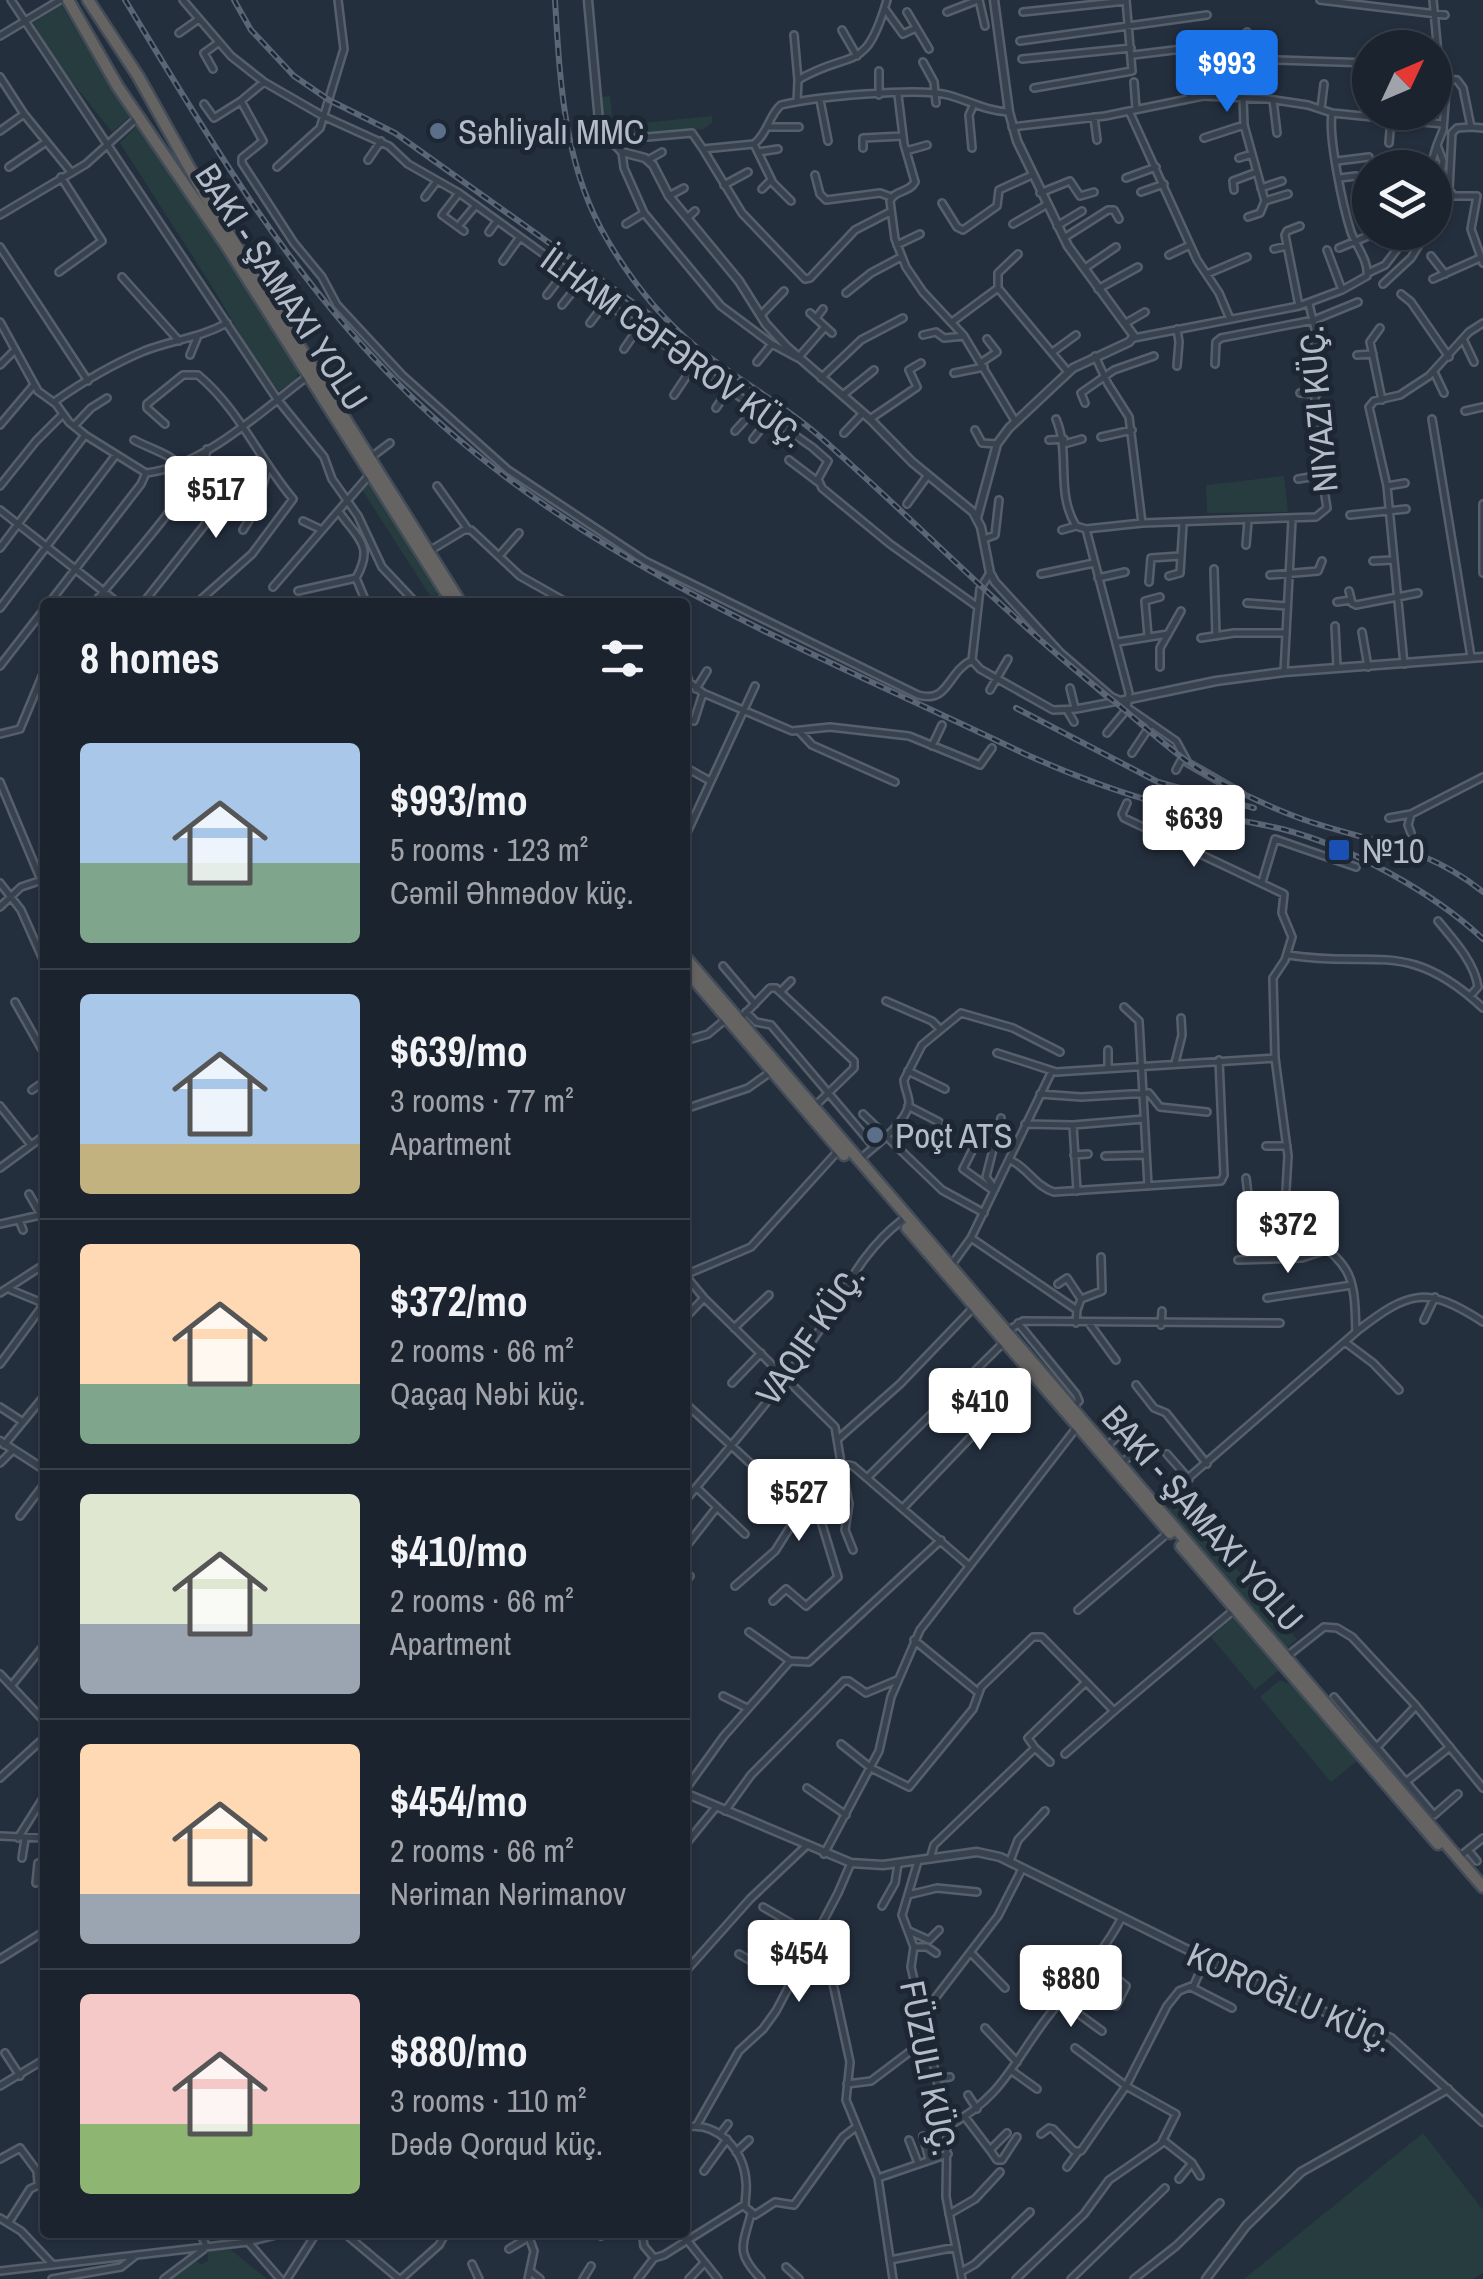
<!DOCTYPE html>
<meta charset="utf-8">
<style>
:root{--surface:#1b232e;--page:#282f3a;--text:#f1f3f6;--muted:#a0a4aa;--line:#39404a;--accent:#1a73e8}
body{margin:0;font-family:"Archivo Narrow",sans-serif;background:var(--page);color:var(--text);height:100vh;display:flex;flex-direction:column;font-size:38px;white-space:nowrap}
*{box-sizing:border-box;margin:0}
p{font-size:32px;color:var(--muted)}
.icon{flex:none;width:55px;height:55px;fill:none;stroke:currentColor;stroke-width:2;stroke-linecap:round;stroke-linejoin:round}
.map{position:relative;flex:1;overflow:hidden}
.panel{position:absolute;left:40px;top:598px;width:650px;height:1640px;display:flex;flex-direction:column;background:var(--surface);border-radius:10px;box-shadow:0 2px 8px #0004,0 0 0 2px var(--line)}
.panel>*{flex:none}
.needle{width:65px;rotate:46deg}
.buttons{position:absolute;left:1352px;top:30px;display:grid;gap:20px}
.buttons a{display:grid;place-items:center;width:100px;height:100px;border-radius:50%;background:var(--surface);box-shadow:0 2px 8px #0004,0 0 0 2px var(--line);font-size:50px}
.price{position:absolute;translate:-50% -85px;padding:0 22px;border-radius:10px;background:#fff;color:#222;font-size:32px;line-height:65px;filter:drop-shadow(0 2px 5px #0008)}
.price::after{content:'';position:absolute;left:50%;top:60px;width:30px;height:22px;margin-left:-15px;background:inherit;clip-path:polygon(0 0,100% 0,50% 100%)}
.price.on{background:var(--accent);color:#fff}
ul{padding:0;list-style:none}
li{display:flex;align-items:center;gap:30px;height:250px;padding:0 40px}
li+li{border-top:2px solid var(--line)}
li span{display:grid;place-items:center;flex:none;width:280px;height:200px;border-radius:10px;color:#555}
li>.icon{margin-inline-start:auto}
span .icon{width:120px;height:120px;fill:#fffc;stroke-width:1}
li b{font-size:42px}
h2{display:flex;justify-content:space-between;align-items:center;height:120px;padding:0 40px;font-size:42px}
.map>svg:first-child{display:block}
.green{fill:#263c3f}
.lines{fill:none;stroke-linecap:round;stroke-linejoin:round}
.minor-casing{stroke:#565f6c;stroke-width:10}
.tertiary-casing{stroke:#565f6c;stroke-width:11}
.trunk-casing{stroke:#434c59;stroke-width:15}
.minor{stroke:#38414e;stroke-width:5}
.tertiary{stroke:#38414e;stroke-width:6}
.trunk{stroke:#656462;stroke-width:10}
.rail-casing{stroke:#5a6575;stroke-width:6}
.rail{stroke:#1d2633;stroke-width:2.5;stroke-dasharray:8;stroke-linecap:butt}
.service-dot{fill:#5c6f8a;stroke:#1d2633;stroke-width:4}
.transit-dot{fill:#1a4fb4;stroke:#1d2633;stroke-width:4}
.labels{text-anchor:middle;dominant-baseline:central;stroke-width:10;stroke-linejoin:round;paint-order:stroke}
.poi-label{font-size:35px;fill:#b4bcc9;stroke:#1d2633;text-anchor:start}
.street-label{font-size:35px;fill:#b4bcc9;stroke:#1d2633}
</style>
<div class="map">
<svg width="1483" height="2279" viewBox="0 0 1483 2279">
<rect width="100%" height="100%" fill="#242f3e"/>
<path class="green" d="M61,5L129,117L112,132L60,67L33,23Z
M610,96L613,126L712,116V123L704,129L614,135L604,126L600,97Z
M136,127L235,268L298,369L297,379L279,391L250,352L218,296L120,143Z
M1284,476L1288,512L1207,513L1206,485Z
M369,483L438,593L434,602L361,488Z
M1178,1500L1297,1639L1287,1648L1168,1509Z
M1233,1616L1279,1670L1255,1690L1211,1637Z
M1280,1680L1293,1685L1357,1761L1331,1782L1260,1697Z
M1423,2133L1483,2210V2273L1473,2279H1244Z
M231,2250L267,2279H169L195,2260L201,2264L208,2261V2251Z"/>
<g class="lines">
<defs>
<path id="minor" d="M11,0L277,399L324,457L332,479L358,516L382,567L415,602
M183,0L231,56L264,82L323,116L389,146L408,164L459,193L581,281L626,318L812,447L828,461L818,479L822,488L890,544L978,607
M979,0L985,26
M1320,0L1445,15
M1433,0L1439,65L1447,79L1443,130L1437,145L1443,161L1435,214
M885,9L903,34L916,28
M907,12L929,49
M947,12L978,0
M1023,12L1126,1
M842,30L857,56
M1247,32L1251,59L1370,63
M179,33L199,19
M794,35L798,80
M0,36L60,0
M1020,41L1207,15
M1133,55L1215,45
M1022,59L1131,48
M923,62L934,82L936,103
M213,69L204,53L218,43
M879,71V95
M0,77L24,114L71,172
M1447,79L1457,80L1463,88L1471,127L1483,128
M264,82L241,101L263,141L242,158V163L294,243L322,277L337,305L402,375L508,470L645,561L918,695C949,704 947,672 972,660
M1134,82L1136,109
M1188,82L1189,97
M1034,88L1132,71L1126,0
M898,95L904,144L915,182C909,193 894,190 890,201L895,239L906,267L923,292L964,336L1015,421
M1243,98L1244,125L1265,201L1260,213L1248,217
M820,100L828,141
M1273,100L1277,133
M797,102L798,80C852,48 865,76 887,0
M204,104L214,118L241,101
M1321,109L1324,84
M1129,111L1197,260L1219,293L1230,319
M1094,117L1097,140
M769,127H799
M1012,127L1105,116L1203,96L1268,99L1308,105L1332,113L1443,124
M1471,127L1457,128L1452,133L1449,190L1454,196H1477L1471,229L1483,263
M0,131L24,114
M1204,138L1244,125
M1389,143L1391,119
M754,144L773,183L791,201
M614,145L625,139L692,133L703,149L754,144C768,133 769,115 781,105C814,97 917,87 948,95C970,101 986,111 1009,112
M863,148V138L903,136
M972,148L969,115L973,106
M703,149L742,213L805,279L810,278L855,230L890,212
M906,151L927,145
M622,152L624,168L644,213L721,306L772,344L798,358L825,327
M758,152L778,149
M1239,158L1252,154
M368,160L381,141
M648,160L662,152
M1337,161L1369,157
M9,167L46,142
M277,167L320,128L344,49L338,0
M1430,168L1437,145
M815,175L820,194L826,200L880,193L891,197
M1126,178L1156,167
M1340,178L1356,176
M724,185L748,172
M1261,188L1282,181
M762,189L771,180
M1234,190L1233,181L1257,172
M1141,192L1164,184
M459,193L442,215L464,231
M1040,193L1070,181L1080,196L1094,192
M669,196L684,188
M425,197L437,181
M1265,201L1288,194
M942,203L957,227L963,230L997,206L999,190L1032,175
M0,215L86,164L138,117
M687,218L695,211
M461,223L476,205
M626,224L644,213
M1013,224L1046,205
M1057,226L1082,211
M489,232L497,221
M1409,235L1410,232
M1064,238L1108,210H1114L1119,219
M897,245L920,234
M0,247L88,381
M1339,248L1378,232
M1274,249L1287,246
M1327,250L1342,290
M1169,255L1190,245
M1431,256L1445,274
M503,261L520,237
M1085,268L1116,247
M59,272L102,241L61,177
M1368,273L1385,265L1398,248
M1207,274L1247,257
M122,277L179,341
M1433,279L1480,258
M1383,284L1411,258L1427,232
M998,288V273L1018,254
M1098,289L1138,267
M846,293L871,273L901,257
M1401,294L1411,302L1449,357
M547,295L566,270
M275,301L295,285
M562,305L581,281
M1299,306L1285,235L1287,231L1300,226
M810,313L832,333
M761,315L784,291
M816,318L823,309
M0,322L38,391L56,404L69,422L85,435L146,473C203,467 264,409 308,376
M952,322L998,288L1068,372
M590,323L606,302
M1126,323L1145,312
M1380,328L1370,342L1382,400
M1177,329L1179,342L1177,366
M923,335L936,332L944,338L964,336
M1134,338L1299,306L1342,290L1367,276C1369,261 1356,246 1351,232C1343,207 1328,137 1332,113
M1463,339L1474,362
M624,349L639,327
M1054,351L1076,335
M190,355L197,338
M1357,355L1373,354
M1095,356L1108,384L1129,417L1142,523L1316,517L1327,508L1315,436V329L1309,304
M757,362L771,345
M982,362L997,352L987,339
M1215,364L1216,342L1221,338L1314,320L1358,302
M0,365L14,351
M1434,372L1444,393
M954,373L984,367
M821,378L861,340L903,318
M1300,393L1317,394
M674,395L694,365
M843,395L874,370
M54,402C81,383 113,364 144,351C172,340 200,338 227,323
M1085,403L1081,393L1114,370L1154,356
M716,408L728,390
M1465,411L1483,407
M870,419L917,387L909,370L921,363
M1056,419C1071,454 1055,492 1076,526L1086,529
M1432,419L1471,657
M165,424L147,408V404L183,375H198C239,409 259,459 293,499L252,554L198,602
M0,425L33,386
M74,426L91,408L107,398
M975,430L982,443L997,444
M735,431L756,408
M844,433L863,413
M1101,437L1132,430
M753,439L770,417
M134,440C146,447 170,454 177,463
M1049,440L1064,439
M1064,444L1082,439
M370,458L390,443
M789,460L818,482
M1298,479L1322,475
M0,486L36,441L63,414
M437,486L467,528
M1387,486L1405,483
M907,504L928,475
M1483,504V573
M0,510L117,602
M340,513C359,540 374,546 356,578L366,602
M1350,515L1406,509
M303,521L322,530
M243,530L256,509L268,467
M1062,530L1076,526
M984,539L995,535L999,500
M1246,545L1248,521
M0,548L85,435
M431,550L464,530H471L520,576L566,602
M499,556L519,533
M1373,561L1393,560
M1214,569L1216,636
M1041,574L1094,563
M1270,575L1318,571L1322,561
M1169,576L1180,573L1183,524
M1098,578L1125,572
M1149,582L1151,558L1180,556
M273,587L371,473
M298,591L356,578
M1349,591L1352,603L1356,605L1418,593
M50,602L141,484L146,473
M95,602C114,578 208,473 207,449
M144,602L214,513L216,506L188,484
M438,602L447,595
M1337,602L1351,600
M1247,603L1287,606
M0,608L115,456
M1335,626L1337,667
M1362,632L1368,667
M1148,636L1145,601L1160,597
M1201,638L1234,633H1286
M1118,642L1168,634L1181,611
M972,660L980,669L1053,710L1076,709L1118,701L1176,741L1188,763L1242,794
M972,660L980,589L990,573
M1404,664L1387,486L1369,407L1374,401L1400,395L1429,376L1469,332L1483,323
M0,666L45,608
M685,667L689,682L703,693L792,731L830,727L909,736L980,765L992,748
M1160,667V648L1168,634
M1284,672L1292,520
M1070,688L1075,708
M696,689L707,671
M990,690L1008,659
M1067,710L1074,722
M694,721L703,693
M800,732L812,745L895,782
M1107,733L1127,709L1129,693L1086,529L1142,523
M0,734L20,729L45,669
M932,746L942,725
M1132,753L1150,726
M685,767L710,781
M1176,770L1183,757
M0,782L41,880
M1127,803L1122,814L1124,818L1284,894L1282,913L1292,937L1285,960L1273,978L1275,1058L1288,1156L1285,1207C1300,1235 1338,1249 1349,1276C1356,1293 1355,1314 1356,1332L1156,1506
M1389,818L1411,814
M1411,833L1408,825L1411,814L1483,777
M685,837L755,686
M1262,882L1275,839L1356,867
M0,883L21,910L45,964
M0,907L21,887L45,879
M1438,921C1453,939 1475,963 1478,987L1470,996
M1288,955C1374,969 1407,937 1483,1008
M723,966L755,1004
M780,992L791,981
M886,1001L932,1021L940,1029
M15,1002L45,1055
M1124,1007L1139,1021L1148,1186
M746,1012L756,1022L771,1025L874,1147
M740,1019L770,988H776L854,1061V1068L815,1106
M685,1041L708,1034L726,1019
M1108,1050V1068
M997,1053L1056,1072L1275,1058
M1175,1063L1182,1035L1181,1018
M908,1071L945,1089
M32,1090L45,1081
M1040,1094L1081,1097L1149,1093L1160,1107L1207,1112
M0,1106L31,1145
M908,1106L939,1122
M685,1109L748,1088L772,1071
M863,1114L942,1190L984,1213
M1025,1124L1073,1125L1144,1119
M1073,1125L1077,1191
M1266,1146H1287
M973,1149L963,1169L991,1189
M1074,1155L1088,1154
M1105,1156L1146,1155
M860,1159C874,1147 907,1123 909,1103C909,1096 904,1087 904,1080L922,1045L961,1013L1013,1028L1060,1052
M1010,1160C1027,1167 1036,1187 1054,1192L1221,1181L1224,1175L1219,1060
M0,1168L45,1135
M1246,1178L1248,1195L1285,1202
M995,1189L986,1177L1001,1118
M29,1194L41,1215
M19,1220L23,1230
M0,1224L45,1214
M971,1238L1077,1310L1076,1323
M1238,1260L1302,1258L1323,1251
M950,1267L971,1238L1052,1071
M685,1275L704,1298L835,1427L841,1463L853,1466L867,1478L967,1564
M685,1275L751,1247L838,1151
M1058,1284L1067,1278L1081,1299
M11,1290L45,1304
M0,1293L45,1264
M1267,1298L1352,1285
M1077,1310L1081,1299L1102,1291L1101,1257
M685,1318L704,1298
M1424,1320L1435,1297
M1018,1323L1076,1394L1079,1401L1072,1408
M1089,1323L1116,1360
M1161,1325L1162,1311
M734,1328L769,1295
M1009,1330L1023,1321L1280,1323
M1357,1331C1409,1291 1426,1285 1483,1322
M1345,1342L1373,1363L1399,1390
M0,1364L44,1304
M732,1383L761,1353
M1136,1385L1154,1408L1166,1413L1207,1464
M685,1403L801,1510
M0,1407L23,1422
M839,1438L900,1384L973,1308
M4,1445L45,1395
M1106,1447L1117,1437
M1167,1454L1189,1479
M0,1463L13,1450
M841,1463L849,1504L845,1530L853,1550
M1121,1464L1131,1455
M867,1478L1003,1343
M697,1488L745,1534
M685,1501C727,1450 772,1399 810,1344C842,1300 857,1255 901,1221
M903,1508L1032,1373
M20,1516L45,1483
M685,1548L717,1507
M685,1582L690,1576
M735,1586L775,1551L801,1510L844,1475
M773,1601L786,1589L806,1606L838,1577L814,1498
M1078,1610L1169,1532
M749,1632L790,1661L809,1662L941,1540
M914,1640L979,1693
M1286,1657L1324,1627L1337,1628L1352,1637L1416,1706L1483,1788
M0,1674L45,1722
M12,1685L45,1644
M723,1696L747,1708
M1334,1697L1434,1815
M841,1744L871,1768L909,1787L973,1709L981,1687L1033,1637H1042L1086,1682
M1377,1747L1416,1706
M1035,1748L1050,1762
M1065,1754L1114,1711
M0,1778L45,1737
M1406,1782L1450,1747
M807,1788L846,1815
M685,1790L724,1736L790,1661
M725,1811L751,1775L844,1681H849L866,1693L897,1680
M1434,1815L1458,1794
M0,1836L45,1838
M18,1838L45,1795
M685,1845L716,1807
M1468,1850L1477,1861
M824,1854L879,1751L891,1697L920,1630L1077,1427
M22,1858L25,1839
M1458,1858L1483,1838
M930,1859L934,1845L1035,1748L1028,1738L1086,1682L1114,1711L1235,1609
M918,1861L902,1915L914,1947L911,1967L925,2026L920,2044C941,2063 939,2099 940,2125L947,2127L946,2197L962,2279
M1010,1861L1018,1840L1045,1811
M36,1883L38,1863L45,1860
M908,1895L937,1888L977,1892
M882,1906L895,1883L898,1864
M763,1907L815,1937L826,1951L850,2062L846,2100L878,2178L893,2279
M909,1931L929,1940L939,1930
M914,1947H927L936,1953
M739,1954L789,1983
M972,1954L1005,1988
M685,1955L692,1964
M0,1959L45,1931
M1095,1961L1126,1986L1116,2006
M685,1972L750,1899L806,1846
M1191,1987L1232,2008
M1061,2001L1102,2031
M923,2014L998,1916L1022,1869
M985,2028L1017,2062
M5,2053L20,2076
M1012,2071L1037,2089
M936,2079L950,2077
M847,2084L871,2081L920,2044
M0,2086L45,2059
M968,2095L977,2109
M965,2117L990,2150L1007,2133
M697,2125L739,2051L763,2029L776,2011L838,1893L851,1863
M685,2127C718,2121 744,2150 746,2182C747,2190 745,2199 745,2207L755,2215L775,2202L794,2205L843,2137L856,2127
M947,2127C1002,2097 1011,2066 1046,2019C1072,1985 1101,1957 1121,1919
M721,2133L728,2124
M1041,2134L1049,2128L1053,2129L1074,2151H1081L1126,2086L1075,2048
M923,2136L929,2159
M909,2140L918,2163
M1164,2141L1192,2163L1200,2176
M990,2150L997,2160H1002L1017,2137
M736,2152L749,2140
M0,2159L20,2148L37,2171L38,2183
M1067,2167L1078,2152
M704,2171L727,2139
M878,2178L948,2154
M1179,2179L1192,2163
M751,2214C742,2247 736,2253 761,2279
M949,2214L975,2199L1000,2172
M0,2218L21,2231L53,2265
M9,2222L30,2189L45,2182
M343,2232L399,2279
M527,2232L534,2251L528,2279
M642,2232L644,2246L654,2258
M601,2236L603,2232
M687,2240L718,2279
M248,2242L280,2279
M509,2249L529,2237
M890,2260L956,2247
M472,2264L479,2279
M786,2267L799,2279
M0,2271L248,2242L288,2232
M530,2271L540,2279
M961,2272L975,2264L1030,2212
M52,2279L121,2267L135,2256
M164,2279L204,2249L205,2243L199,2232
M287,2279L317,2232
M401,2279L439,2245L443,2238L440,2232
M583,2279L591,2266
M638,2279L654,2258L664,2255L744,2205
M689,2279L704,2263
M1016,2279L1084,2214L1109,2180L1161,2144L1176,2114L1126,2086L1167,2006L1179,1991L1194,1985L1205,1960
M1071,2279L1165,2188
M1134,2279L1176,2246L1220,2203"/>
<path id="tertiary" d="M588,0L599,121L606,135L622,152L645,158L653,165L669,196L739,281L766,324L787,347L870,419L912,462L973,512L981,527L990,573L995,582L1060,653L1111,697L1120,701L1216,681L1284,672L1483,657
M977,518L997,444L1009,428L1073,368L1129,342L1134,336L1068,246L1017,141L1009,112L994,0
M0,1441L45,1470
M685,1793L851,1863L883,1865L977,1852L1000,1857L1267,1989L1391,2038L1483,2122
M1206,2279L1246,2226L1301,2172L1448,2089"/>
<path id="trunk" d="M68,0L118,87L226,245L452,602
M88,0L138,76L204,194L460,602
M685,957L1483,1887
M685,969L844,1155
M907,1228L1170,1533
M1181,1546L1438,1844"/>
</defs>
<use href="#minor" class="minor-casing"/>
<use href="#tertiary" class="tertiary-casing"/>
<use href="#trunk" class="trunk-casing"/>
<use href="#minor" class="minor"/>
<use href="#tertiary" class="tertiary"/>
<use href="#trunk" class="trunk"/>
<defs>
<path id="rail" d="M125,0C204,130 280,261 386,371C560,555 801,646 1025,754C1074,776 1125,795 1177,808C1212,816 1248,821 1282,829C1349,846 1433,892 1483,939
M234,0L251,30L294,76L329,100L395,133L656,319
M555,0C560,83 564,168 608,241C631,280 661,318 695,346C734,378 780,402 818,435C917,522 1007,617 1111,699C1144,725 1176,757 1213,778C1240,793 1272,808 1302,819C1371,843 1423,844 1483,892
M1016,708L1158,782L1254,808"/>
</defs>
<use href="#rail" class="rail-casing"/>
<use href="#rail" class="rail"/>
</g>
<g class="service-dot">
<circle cx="438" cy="131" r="10"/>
<circle cx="875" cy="1135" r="10"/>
</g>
<rect class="transit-dot" x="1327" y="838" width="24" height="24" rx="5"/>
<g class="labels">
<g class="poi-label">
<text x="458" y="131">Səhliyalı MMC</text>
<text x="1362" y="850">№10</text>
<text x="895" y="1135">Poçt ATS</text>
</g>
<g class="street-label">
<text transform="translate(282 287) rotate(57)">BAKI - ŞAMAXI YOLU</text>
<text transform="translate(673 347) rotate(36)">İLHAM CƏFƏROV KÜÇ.</text>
<text transform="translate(1318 409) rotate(-95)">NIYAZI KÜÇ.</text>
<text transform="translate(810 1335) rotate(-55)">VAQIF KÜÇ.</text>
<text transform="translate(1203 1518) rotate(49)">BAKI - ŞAMAXI YOLU</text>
<text transform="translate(1290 1997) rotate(24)">KOROĞLU KÜÇ.</text>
<text transform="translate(929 2068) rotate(79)">FÜZULI KÜÇ.</text>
</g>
</g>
</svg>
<div class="buttons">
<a><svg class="needle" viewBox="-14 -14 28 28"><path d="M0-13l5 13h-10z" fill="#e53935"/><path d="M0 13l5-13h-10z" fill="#a0a4aa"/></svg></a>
<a><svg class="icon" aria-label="layers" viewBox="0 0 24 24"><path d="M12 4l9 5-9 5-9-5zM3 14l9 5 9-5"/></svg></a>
</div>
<b class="price on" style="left:1227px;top:115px">$993</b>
<b class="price" style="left:216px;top:541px">$517</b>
<b class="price" style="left:1194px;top:870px">$639</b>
<b class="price" style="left:1288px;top:1276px">$372</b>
<b class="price" style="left:980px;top:1453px">$410</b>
<b class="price" style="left:799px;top:1544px">$527</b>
<b class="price" style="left:799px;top:2005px">$454</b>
<b class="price" style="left:1071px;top:2030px">$880</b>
<section class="panel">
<h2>8 homes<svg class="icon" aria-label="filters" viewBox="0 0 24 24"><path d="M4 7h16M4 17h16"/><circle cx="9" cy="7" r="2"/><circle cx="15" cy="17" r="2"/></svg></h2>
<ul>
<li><span style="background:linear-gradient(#a9c7e8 60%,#7fa58c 0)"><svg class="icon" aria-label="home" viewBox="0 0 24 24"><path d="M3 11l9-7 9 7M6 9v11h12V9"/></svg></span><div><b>$993/mo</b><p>5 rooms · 123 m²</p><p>Cəmil Əhmədov küç.</p></div></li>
<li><span style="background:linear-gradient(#a9c7e8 75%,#c2b280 0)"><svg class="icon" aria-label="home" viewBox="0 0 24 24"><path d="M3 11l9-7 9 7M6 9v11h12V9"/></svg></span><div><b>$639/mo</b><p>3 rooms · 77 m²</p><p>Apartment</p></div></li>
<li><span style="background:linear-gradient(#ffd9b3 70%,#7fa58c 0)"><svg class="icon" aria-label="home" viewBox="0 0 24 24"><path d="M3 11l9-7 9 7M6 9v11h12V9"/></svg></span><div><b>$372/mo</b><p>2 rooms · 66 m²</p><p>Qaçaq Nəbi küç.</p></div></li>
<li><span style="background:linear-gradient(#dfe7d0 65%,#9aa5b1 0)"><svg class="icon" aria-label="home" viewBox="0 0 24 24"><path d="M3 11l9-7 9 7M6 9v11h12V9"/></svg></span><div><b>$410/mo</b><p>2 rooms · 66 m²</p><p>Apartment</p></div></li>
<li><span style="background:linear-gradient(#ffd9b3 75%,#9aa5b1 0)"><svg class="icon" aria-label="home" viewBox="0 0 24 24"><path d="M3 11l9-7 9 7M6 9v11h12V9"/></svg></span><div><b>$454/mo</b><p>2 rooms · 66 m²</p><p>Nəriman Nərimanov</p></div></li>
<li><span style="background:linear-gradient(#f6c9c9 65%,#8fb573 0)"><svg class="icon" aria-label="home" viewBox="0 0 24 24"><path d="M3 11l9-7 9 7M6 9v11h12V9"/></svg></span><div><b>$880/mo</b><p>3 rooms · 110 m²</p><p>Dədə Qorqud küç.</p></div></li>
</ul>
</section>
</div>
